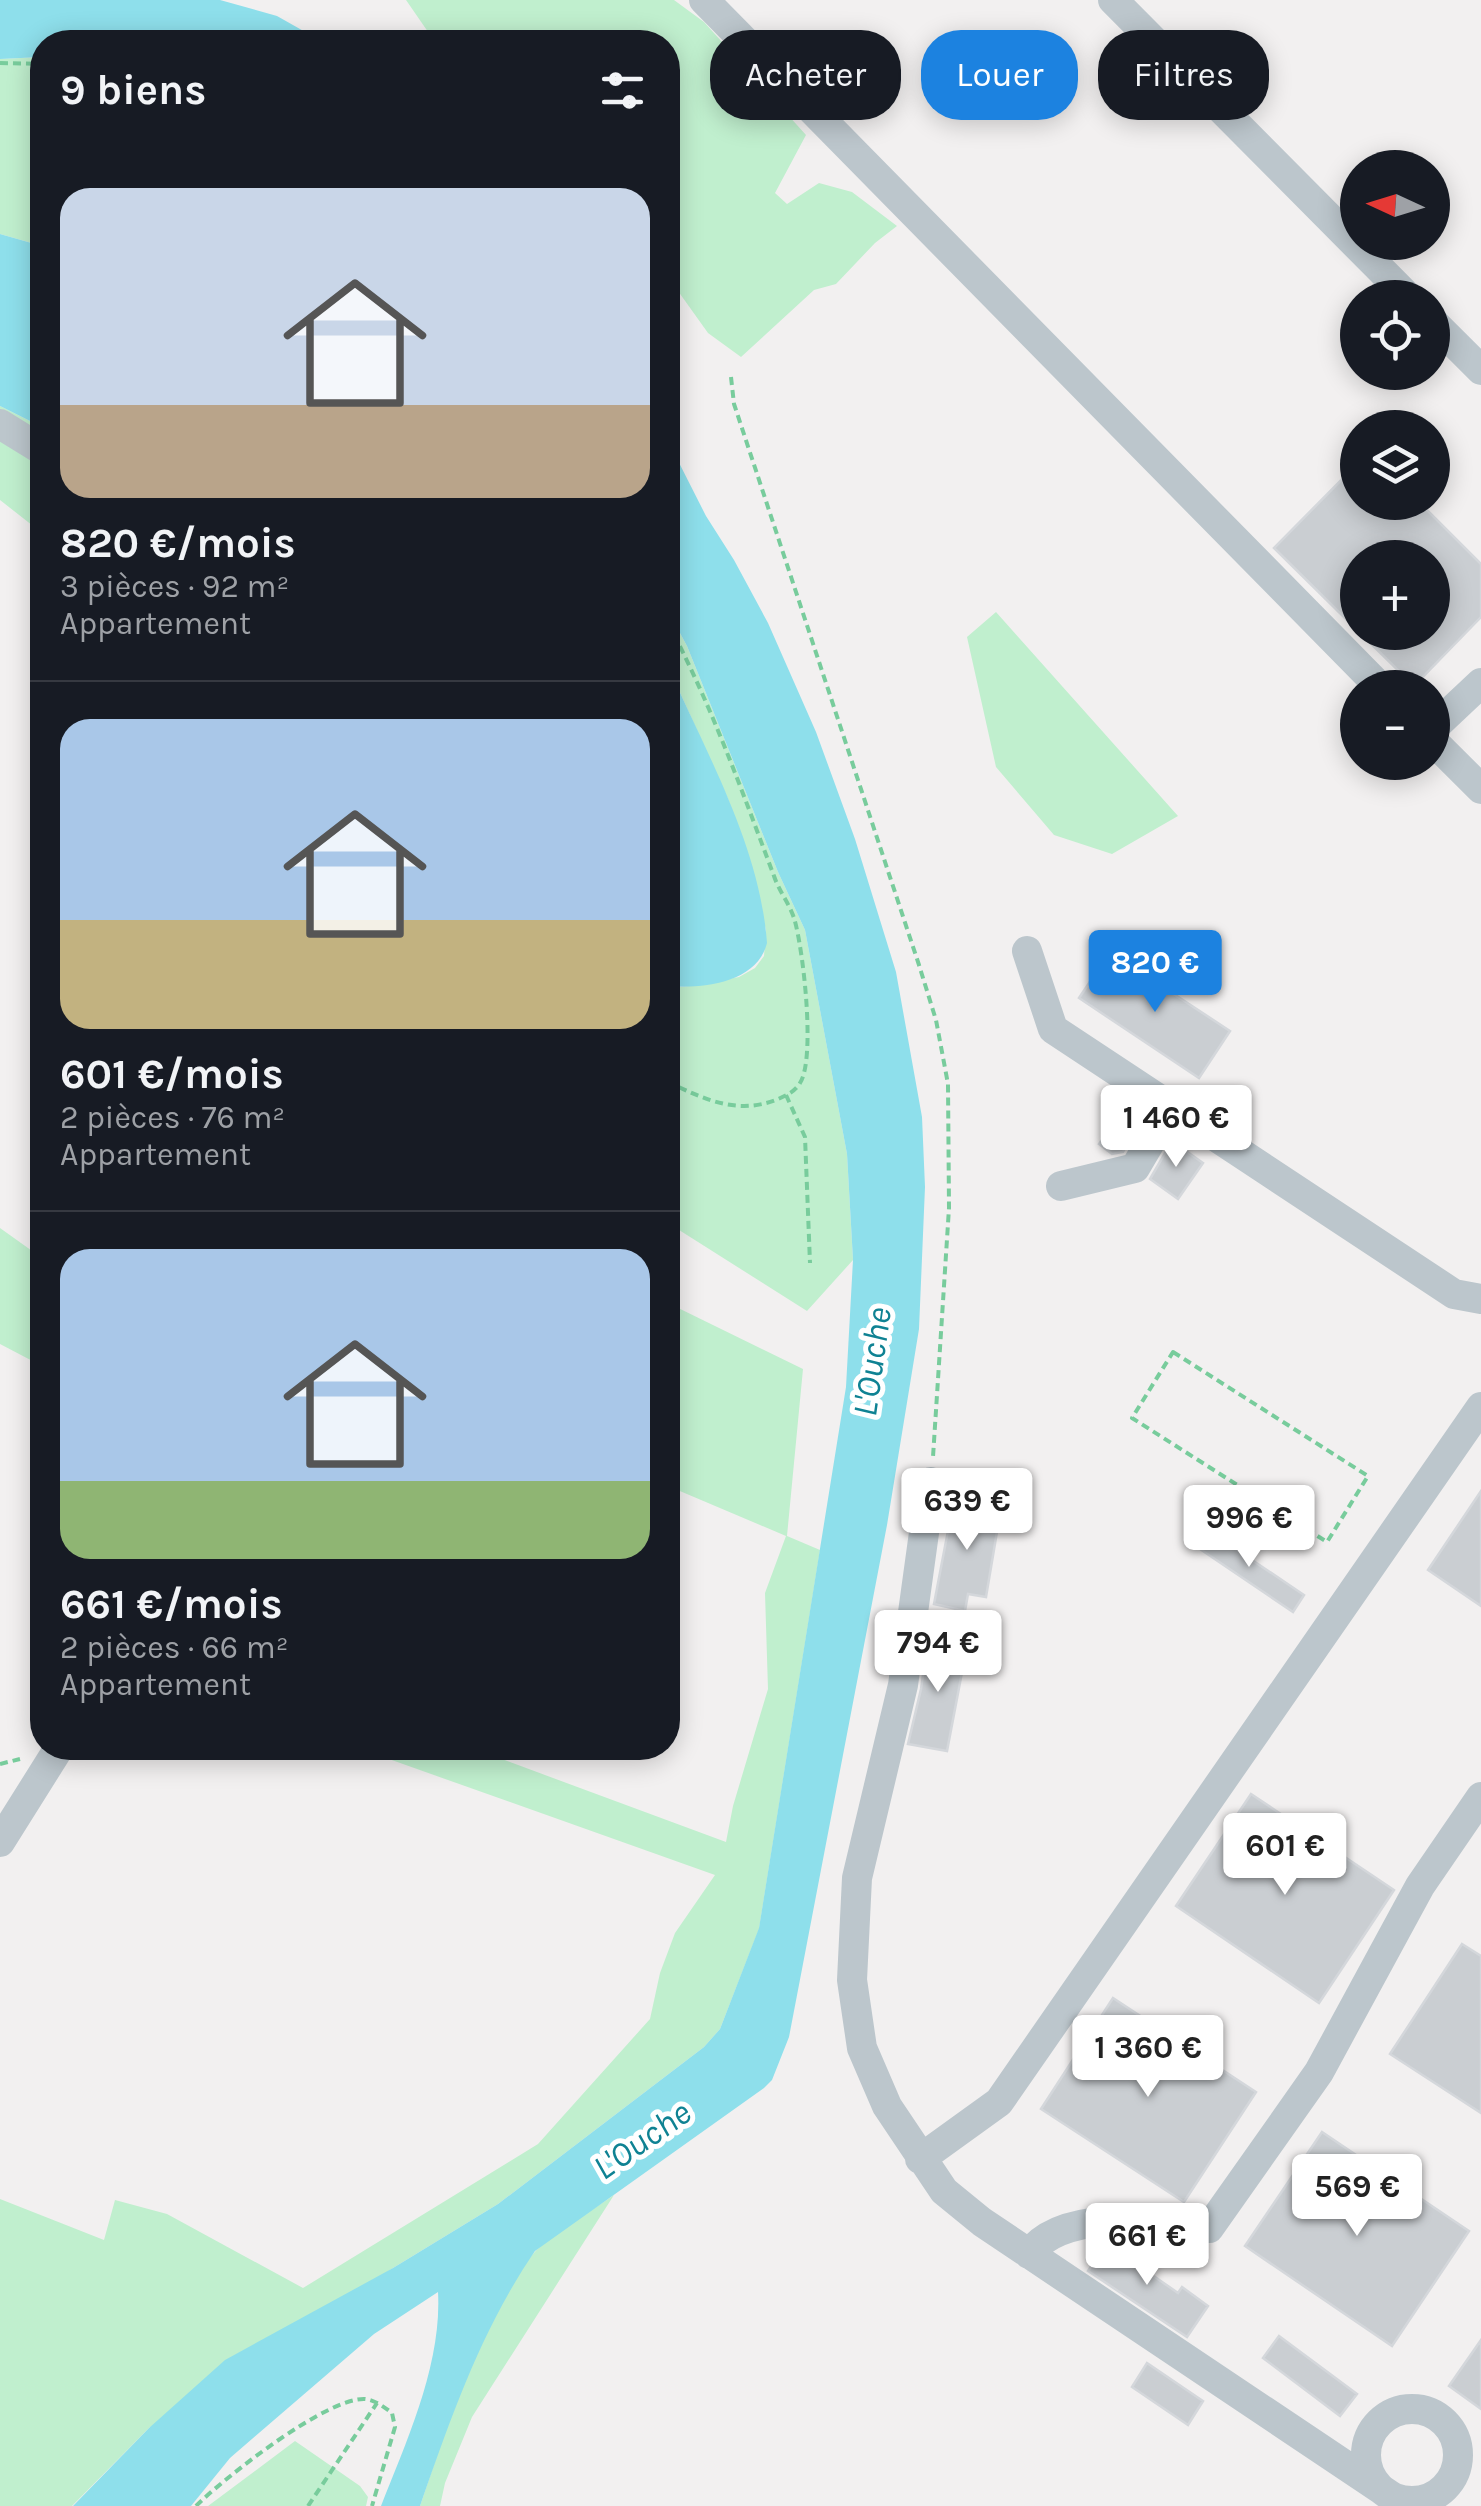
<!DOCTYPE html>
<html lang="fr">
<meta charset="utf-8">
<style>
:root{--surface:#171b24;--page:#242831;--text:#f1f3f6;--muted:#9ea1a6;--line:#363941;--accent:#1c82e0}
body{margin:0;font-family:Karla,sans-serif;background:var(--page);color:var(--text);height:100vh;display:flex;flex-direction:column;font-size:38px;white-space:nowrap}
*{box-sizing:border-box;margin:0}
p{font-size:32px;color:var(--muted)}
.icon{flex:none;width:55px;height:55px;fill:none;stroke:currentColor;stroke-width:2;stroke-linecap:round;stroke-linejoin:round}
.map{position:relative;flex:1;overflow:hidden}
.details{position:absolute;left:30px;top:30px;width:650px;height:1730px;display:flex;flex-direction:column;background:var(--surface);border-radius:40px;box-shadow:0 5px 25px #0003}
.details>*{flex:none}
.hud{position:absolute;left:710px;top:30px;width:620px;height:90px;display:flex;gap:20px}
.needle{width:65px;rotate:274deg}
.buttons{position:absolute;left:1340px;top:150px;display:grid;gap:20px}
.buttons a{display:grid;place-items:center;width:110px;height:110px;border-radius:50%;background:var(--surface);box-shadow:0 5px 25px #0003;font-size:50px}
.price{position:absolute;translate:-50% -85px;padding:0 22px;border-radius:10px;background:#fff;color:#222;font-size:32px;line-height:65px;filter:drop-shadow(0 2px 5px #0008)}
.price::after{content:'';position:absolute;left:50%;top:60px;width:30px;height:22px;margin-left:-15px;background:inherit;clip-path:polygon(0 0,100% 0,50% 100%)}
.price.active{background:var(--accent);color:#fff}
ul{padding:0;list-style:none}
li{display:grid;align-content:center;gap:20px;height:530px;padding:0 30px}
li+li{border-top:2px solid var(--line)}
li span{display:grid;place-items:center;height:310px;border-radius:30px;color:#555}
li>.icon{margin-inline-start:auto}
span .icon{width:180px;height:180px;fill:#fffc;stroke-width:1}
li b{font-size:42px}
h2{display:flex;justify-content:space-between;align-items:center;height:120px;padding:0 30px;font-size:42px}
.tag{padding:0 35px;border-radius:40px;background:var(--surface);box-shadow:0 5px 25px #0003;font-size:35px;line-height:90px}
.tag.active{background:var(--accent);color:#fff}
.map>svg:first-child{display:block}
.green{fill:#c0efce}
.water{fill:#8edfeb}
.building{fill:#caced2;stroke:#d4d7db;stroke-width:2.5}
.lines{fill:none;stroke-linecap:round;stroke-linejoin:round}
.path{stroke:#78cc9c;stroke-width:4;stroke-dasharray:8 5;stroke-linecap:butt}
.minor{stroke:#bcc6cc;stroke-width:30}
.labels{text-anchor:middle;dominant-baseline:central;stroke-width:10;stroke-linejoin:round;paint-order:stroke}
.water-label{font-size:35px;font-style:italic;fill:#0f8293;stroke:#fff}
</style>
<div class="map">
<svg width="1481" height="2506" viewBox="0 0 1481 2506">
<rect width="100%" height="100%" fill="#f2f0f0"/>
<path class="green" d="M406,0H674L704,22L806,135L775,193L787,204L819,183L852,192L897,226L875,243L836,284L814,290L741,357L708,333L668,277V42H435Z
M42,57V246L0,234V59Z
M0,406L42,427V533L0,500Z
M668,611L687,646L778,872L805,930L847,1154L853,1260L807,1311L668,1223V986L683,987L739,977L755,968L764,956L766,930L749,860L728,799L668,666Z
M996,612L1178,816L1112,854L1054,835L996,767L967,637Z
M0,1228L42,1258V1366L0,1344Z
M668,1303L803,1369L787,1536L820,1550L759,1929L720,2029L704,2047L498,2204L393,2268L149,2428L72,2506H0V2199L104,2240L115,2200L167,2214L303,2288L538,2144L650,2019L660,1973L675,1933L715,1875L358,1748H472L726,1842L733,1806L768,1689L765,1593L786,1536L668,1486Z
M614,2195L472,2417L445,2483L440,2506H420C448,2425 478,2321 533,2254C551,2233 590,2212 614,2195Z
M295,2441L360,2486L368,2497L366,2506H208Z"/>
<path class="water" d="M0,0H220L277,16L323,42H42V57L0,59Z
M0,234L42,246V427L0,406Z
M668,441L706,516L734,560L768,623L816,732L855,839L896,972L922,1117L925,1187L919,1329L887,1525L789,2037L772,2080L764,2088L535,2251C481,2330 451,2417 420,2506H381C407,2440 442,2364 438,2292L374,2334L230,2458L191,2506H73L149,2428L225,2360L393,2268L498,2204L704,2047L720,2029L759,1928L846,1387L853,1260L847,1154L805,930L778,872L687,646L668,611Z
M668,666C706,753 760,846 767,943C757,983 703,989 668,986Z"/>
<path class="building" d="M1358,463V502H1419L1481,564V617L1414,686L1359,632H1432V558H1358V631L1274,548Z
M1110,952L1230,1031L1199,1078L1079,998Z
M1120,1114L1137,1127L1123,1152L1112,1154L1099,1144Z
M1172,1141L1203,1163L1178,1199L1150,1179Z
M1481,1491V1606L1428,1570Z
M955,1494L986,1500L985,1511L1000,1514L986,1597L968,1594L965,1611L934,1604Z
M1206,1529L1304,1595L1293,1612L1194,1545Z
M928,1639L967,1646L947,1751L908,1744L921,1689Z
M1251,1794L1394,1890L1319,2003L1176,1906Z
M1462,1944L1481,1956V2113L1390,2054Z
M1113,1998L1256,2092L1184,2202L1041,2109Z
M1322,2132L1469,2231L1392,2346L1245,2246Z
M1109,2240H1118L1137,2253L1132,2261L1178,2293L1182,2287L1208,2306L1187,2337L1088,2271Z
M1279,2336L1357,2394L1340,2416L1263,2358Z
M1481,2340V2409L1449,2386Z
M1147,2363L1203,2401L1188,2425L1132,2387Z"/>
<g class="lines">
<path class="path" d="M0,63L42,64
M731,377L734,404L919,965L936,1020L948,1084L949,1208L933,1457
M668,623C711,704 742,791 774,876C779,891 789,903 794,918C803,947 816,1058 800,1083C795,1092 785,1096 776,1100C736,1115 704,1099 668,1082
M786,1095L805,1137L810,1263
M1173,1352L1368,1476L1327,1542L1132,1418Z
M0,1764L20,1759
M196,2506C224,2478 327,2397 365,2399C375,2400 384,2407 392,2413L395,2427L372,2506
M308,2506L377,2403"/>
<path class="minor" d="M704,0L1381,688
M1113,0L1409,298
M1432,321L1481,370
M0,424L42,450
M1432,729L1481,683
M1432,740L1481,789
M1027,951L1053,1029L1454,1294L1481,1299
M1061,1186L1135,1168L1172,1105
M931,1482L903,1685L857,1878L852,1980L862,2048L887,2106L944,2191L982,2222L1406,2506
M0,1842L59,1748
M920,2159L999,2102L1481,1407
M1029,2254C1063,2207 1158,2222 1209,2228L1319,2072L1420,1886L1481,1797
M1366 2455a46 46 0 1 1 92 0a46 46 0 1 1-92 0Z"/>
</g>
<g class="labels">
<g class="water-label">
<text transform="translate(872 1362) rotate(-82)">L'Ouche</text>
<text transform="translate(642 2140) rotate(-35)">L'Ouche</text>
</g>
</g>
</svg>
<div class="buttons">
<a><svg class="needle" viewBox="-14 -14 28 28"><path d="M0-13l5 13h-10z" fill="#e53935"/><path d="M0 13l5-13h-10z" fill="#9ea1a6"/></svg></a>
<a><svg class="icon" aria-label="locate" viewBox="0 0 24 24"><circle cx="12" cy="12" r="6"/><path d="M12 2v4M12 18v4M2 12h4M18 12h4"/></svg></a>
<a><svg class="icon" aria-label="layers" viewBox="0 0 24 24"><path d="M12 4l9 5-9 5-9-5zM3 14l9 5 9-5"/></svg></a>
<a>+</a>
<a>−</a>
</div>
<b class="price active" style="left:1155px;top:1015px">820 €</b>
<b class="price" style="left:1176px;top:1170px">1 460 €</b>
<b class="price" style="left:967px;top:1553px">639 €</b>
<b class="price" style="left:1249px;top:1570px">996 €</b>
<b class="price" style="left:938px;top:1695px">794 €</b>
<b class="price" style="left:1285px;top:1898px">601 €</b>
<b class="price" style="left:1148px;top:2100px">1 360 €</b>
<b class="price" style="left:1357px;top:2239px">569 €</b>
<b class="price" style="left:1147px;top:2288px">661 €</b>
<div class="hud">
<a class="tag">Acheter</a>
<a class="tag active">Louer</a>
<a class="tag">Filtres</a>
</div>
<section class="details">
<h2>9 biens<svg class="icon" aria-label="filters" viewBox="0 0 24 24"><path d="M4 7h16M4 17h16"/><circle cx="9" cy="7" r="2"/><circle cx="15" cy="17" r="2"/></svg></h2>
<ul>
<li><span style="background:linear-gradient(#c9d6e8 70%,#b9a48a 0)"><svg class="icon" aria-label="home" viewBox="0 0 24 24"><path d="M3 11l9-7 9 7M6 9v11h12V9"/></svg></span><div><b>820 €/mois</b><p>3 pièces · 92 m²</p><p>Appartement</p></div></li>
<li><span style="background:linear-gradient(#a9c7e8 65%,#c2b280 0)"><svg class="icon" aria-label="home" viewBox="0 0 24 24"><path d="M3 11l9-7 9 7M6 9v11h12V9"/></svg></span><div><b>601 €/mois</b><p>2 pièces · 76 m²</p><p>Appartement</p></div></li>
<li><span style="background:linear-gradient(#a9c7e8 75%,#8fb573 0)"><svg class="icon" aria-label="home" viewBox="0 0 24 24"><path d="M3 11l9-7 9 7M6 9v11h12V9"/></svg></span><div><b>661 €/mois</b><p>2 pièces · 66 m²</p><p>Appartement</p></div></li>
</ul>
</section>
</div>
